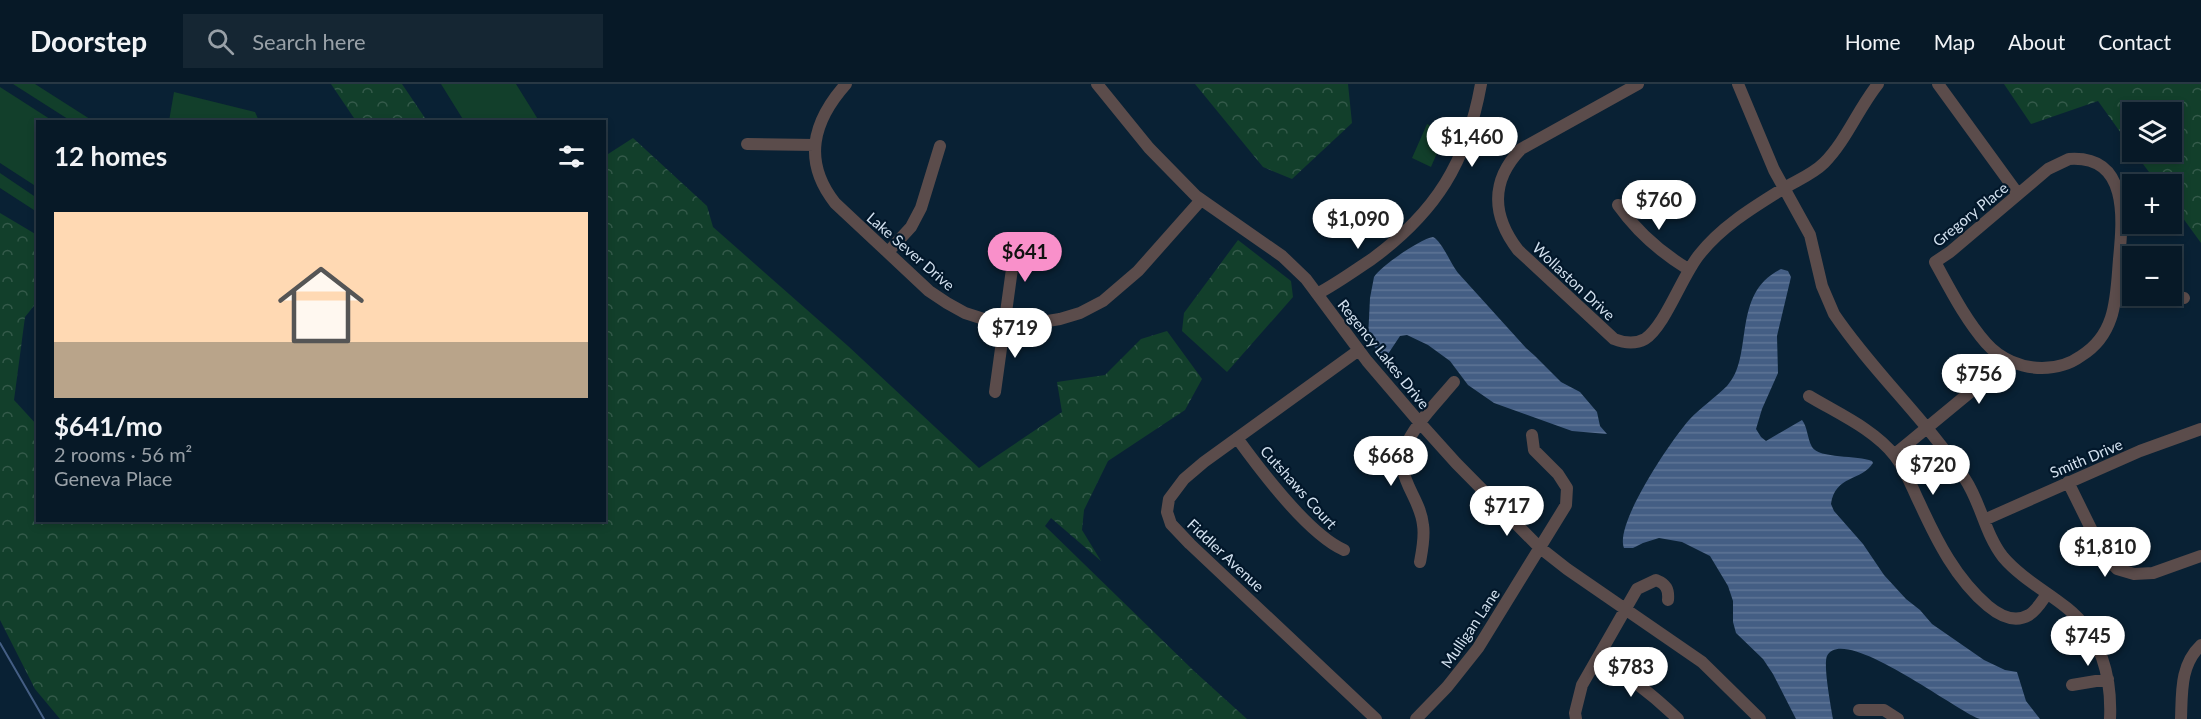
<!DOCTYPE html>
<meta charset="utf-8">
<style>
:root{--surface:#071927;--page:#152633;--text:#f1f3f6;--muted:#98a0a7;--line:#283844;--accent:#f990ca}
body{margin:0;font-family:Lato,sans-serif;background:var(--page);color:var(--text);height:100vh;display:flex;flex-direction:column;font-size:22px;white-space:nowrap}
*{box-sizing:border-box;margin:0}
p{font-size:20px;color:var(--muted)}
.icon{flex:none;width:33px;height:33px;fill:none;stroke:currentColor;stroke-width:2;stroke-linecap:round;stroke-linejoin:round}
.map{position:relative;flex:1;overflow:hidden}
.sheet{position:absolute;left:36px;top:36px;width:570px;height:402px;display:flex;flex-direction:column;background:var(--surface);border-radius:0px;box-shadow:0 3px 9px #0003,0 0 0 2px var(--line)}
.sheet>*{flex:none}
.tools{position:absolute;left:2122px;top:18px;display:grid;gap:12px}
.tools a{display:grid;place-items:center;width:60px;height:60px;border-radius:0px;background:var(--surface);box-shadow:0 3px 9px #0003,0 0 0 2px var(--line);font-size:30px}
.price{position:absolute;translate:-50% -51px;padding:0 14px;border-radius:21px;background:#fff;color:#222;font-size:20px;line-height:39px;filter:drop-shadow(0 2px 3px #0008)}
.price::after{content:'';position:absolute;left:50%;top:36px;width:18px;height:14px;margin-left:-9px;background:inherit;clip-path:polygon(0 0,100% 0,50% 100%)}
.price.current{background:var(--accent);color:#111}
ul{padding:0;list-style:none}
li{display:grid;align-content:center;gap:12px;height:318px;padding:0 18px}
li span{display:grid;place-items:center;height:186px;border-radius:0px;color:#555}
li>.icon{margin-inline-start:auto}
span .icon{width:108px;height:108px;fill:#fffc;stroke-width:1}
li b{font-size:26px}
h2{display:flex;justify-content:space-between;align-items:center;height:72px;padding:0 18px;font-size:26px}
header{display:flex;align-items:center;gap:36px;box-sizing:border-box;height:84px;padding:0 30px;background:var(--surface);border-bottom:2px solid var(--line)}
header strong{font-size:28px}
nav{display:flex;gap:33px;margin-inline-start:auto;font-size:21px}
.search{width:420px;height:54px;background:var(--page);display:flex;align-items:center;gap:15px;box-sizing:border-box;padding:0 21px;border-radius:0px;color:var(--muted);font-size:22px}
.map>svg:first-child{display:block}
.grass{fill:#123f2b}
.forest{fill:url(#forest-crowns)}
.water{fill:url(#water-rules)}
.lines{fill:none;stroke-linecap:round;stroke-linejoin:round}
.stream{stroke:#445e84;stroke-width:2}
.minor{stroke:#5b4c4b;stroke-width:12}
.labels{text-anchor:middle;dominant-baseline:central;stroke-width:4.5;stroke-linejoin:round;paint-order:stroke}
.street-label{font-size:15px;fill:#d3e1ef;stroke:#02172a}
</style>
<header>
<strong>Doorstep</strong>
<div class="search"><svg class="icon" aria-label="search" viewBox="0 0 24 24"><circle cx="10" cy="10" r="6"/><path d="M15 15l6 6"/></svg>Search here</div>
<nav><a>Home</a><a>Map</a><a>About</a><a>Contact</a></nav>
</header>
<div class="map">
<svg width="2201" height="635" viewBox="0 0 2201 635">
<defs>
<pattern id="forest-crowns" width="20" height="18" patternUnits="userSpaceOnUse" patternTransform="scale(1.5)"><rect width="20" height="18" fill="#123f2b"/><path d="M2 6a3 3 0 1 1 6 0M12 15a3 3 0 1 1 6 0" fill="none" stroke="#345a4a"/></pattern>
<pattern id="water-rules" width="6" height="5" patternUnits="userSpaceOnUse" patternTransform="scale(1.5)"><rect width="6" height="5" fill="#445e84"/><path d="M0 2.5h6" fill="none" stroke="#5e7596"/></pattern>
</defs>
<rect width="100%" height="100%" fill="#092134"/>
<path class="grass" d="M13,0H35L93,37H71Z
M441,0H516L539,37H464Z
M0,3L53,37L38,38L37,103L0,79Z
M174,8L255,28L259,37H169Z
M1427,40L1446,48L1431,83L1412,74Z
M0,89L37,114V128L0,104Z"/>
<path class="forest" d="M331,0H402L427,37H356Z
M1195,0H1348L1352,39L1292,95L1263,83Z
M2004,0H2201V159L2172,119V100H2158L2134,68H2172V28H2133V66L2098,17L2031,40Z
M633,54L707,122L713,143L848,262L979,384L1062,328L1057,298L1105,291L1141,255L1167,247L1202,295L1185,326L1108,377L1084,426L1082,446L1101,477L1051,434L1045,442L1194,587L1247,635H60L35,605L0,536V129L37,151V218L25,233L14,316L37,341L38,436H604L605,72Z
M1238,156L1291,197L1293,213L1227,288L1182,247L1184,229Z"/>
<path class="water" d="M1433,153C1442,157 1451,181 1459,190L1526,264L1535,272L1561,298L1580,308L1597,328L1600,342L1607,350L1572,347L1494,319L1468,301L1450,277L1428,261L1407,251L1400,252L1388,270L1379,269L1368,254L1370,214L1374,193C1381,182 1420,155 1433,153Z
M1781,185L1788,187L1791,193L1777,252L1778,289L1762,325L1756,345L1761,353L1766,357L1802,336C1808,344 1807,354 1812,363C1819,375 1858,371 1872,377L1873,379C1862,397 1835,391 1831,420L1834,427L1863,460L1884,491L1906,515L1920,526L1932,540L1984,576L2005,586L2017,588L2026,617L2040,635C2026,635 1993,635 1980,635C1956,627 1843,539 1827,572C1823,581 1831,623 1833,635H1796L1773,590L1763,575L1736,549L1733,538V517L1728,502L1710,472L1682,458L1659,454L1643,459L1633,464H1624C1614,440 1672,355 1689,336C1701,323 1715,314 1727,302C1755,272 1730,210 1781,185Z"/>
<g class="lines">
<path class="stream" d="M0,559L44,635"/>
<path class="minor" d="M846,0C813,37 802,77 835,119L929,207L947,219L965,229L990,237L1029,240L1060,235L1080,229L1103,217L1138,187L1201,116
M1097,0L1149,64L1196,112L1282,172L1306,195L1367,277L1420,339L1456,379L1539,463L1567,485L1702,578L1760,635
M1638,0L1521,65C1490,97 1492,132 1518,166L1614,255C1624,259 1634,261 1645,255C1665,242 1682,192 1699,171C1721,143 1752,124 1781,106C1795,97 1812,91 1824,79C1846,57 1858,25 1878,0
M1738,0L1774,86L1810,151L1822,202L1834,230C1873,288 1927,336 1965,395C1981,419 1985,450 2003,473C2021,494 2046,507 2067,524C2101,551 2112,593 2110,635
M1938,0L2018,110
M747,60L815,61
M2069,75C2129,71 2123,135 2119,175C2116,212 2117,250 2081,272C2070,280 2056,284 2042,284C2021,284 2000,275 1986,259C1965,235 1950,205 1935,178L1950,168L2048,85Z
M1618,121C1638,149 1660,168 1688,185
M888,168L911,143L921,124L940,62
M2117,200L2133,204
M1317,210C1336,200 1354,187 1372,175C1436,128 1467,78 1481,0
M2170,212L2184,214
M1359,266L1204,378L1184,395L1169,415L1167,428L1171,440L1190,460L1376,635
M995,308L1016,156
M1809,312C1837,329 1874,345 1895,372C1906,386 1912,404 1920,420C1937,457 1956,495 1988,522C2000,532 2015,539 2029,531C2037,526 2042,517 2047,510
M1237,354C1261,387 1308,450 1344,466
M1894,371L1997,286L2006,275
M2068,398L2104,471L2117,485L2134,490L2153,489L2201,472
M1984,436L2140,367L2201,345
M1420,478C1422,467 1425,453 1423,441C1420,410 1390,391 1408,357C1419,336 1438,317 1454,298
M1598,574C1628,591 1653,611 1678,635
M2072,601L2108,595
M1859,626H1884L1898,635
M1416,635L1447,603L1478,564L1566,421L1567,404L1558,390L1534,366L1532,351
M1576,635L1575,629L1582,601L1637,505L1656,496C1666,500 1669,505 1668,516
M2181,635C2182,608 2180,581 2201,561"/>
</g>
<g class="labels">
<g class="street-label">
<text transform="translate(1970 130) rotate(-39)">Gregory Place</text>
<text transform="translate(911 167) rotate(41)">Lake Sever Drive</text>
<text transform="translate(1574 197) rotate(43)">Wollaston Drive</text>
<text transform="translate(1384 270) rotate(51)">Regency Lakes Drive</text>
<text transform="translate(2086 374) rotate(-23)">Smith Drive</text>
<text transform="translate(1299 403) rotate(48)">Cutshaws Court</text>
<text transform="translate(1226 471) rotate(43)">Fiddler Avenue</text>
<text transform="translate(1470 544) rotate(-56)">Mulligan Lane</text>
</g>
</g>
</svg>
<div class="tools">
<a><svg class="icon" aria-label="layers" viewBox="0 0 24 24"><path d="M12 4l9 5-9 5-9-5zM3 14l9 5 9-5"/></svg></a>
<a>+</a>
<a>−</a>
</div>
<b class="price" style="left:1472px;top:84px">$1,460</b>
<b class="price" style="left:1659px;top:147px">$760</b>
<b class="price" style="left:1358px;top:166px">$1,090</b>
<b class="price current" style="left:1025px;top:199px">$641</b>
<b class="price" style="left:1015px;top:275px">$719</b>
<b class="price" style="left:1979px;top:321px">$756</b>
<b class="price" style="left:1391px;top:403px">$668</b>
<b class="price" style="left:1933px;top:412px">$720</b>
<b class="price" style="left:1507px;top:453px">$717</b>
<b class="price" style="left:2105px;top:494px">$1,810</b>
<b class="price" style="left:2088px;top:583px">$745</b>
<b class="price" style="left:1631px;top:614px">$783</b>
<section class="sheet">
<h2>12 homes<svg class="icon" aria-label="filters" viewBox="0 0 24 24"><path d="M4 7h16M4 17h16"/><circle cx="9" cy="7" r="2"/><circle cx="15" cy="17" r="2"/></svg></h2>
<ul>
<li><span style="background:linear-gradient(#ffd9b3 70%,#b9a48a 0)"><svg class="icon" aria-label="home" viewBox="0 0 24 24"><path d="M3 11l9-7 9 7M6 9v11h12V9"/></svg></span><div><b>$641/mo</b><p>2 rooms · 56 m²</p><p>Geneva Place</p></div></li>
</ul>
</section>
</div>
